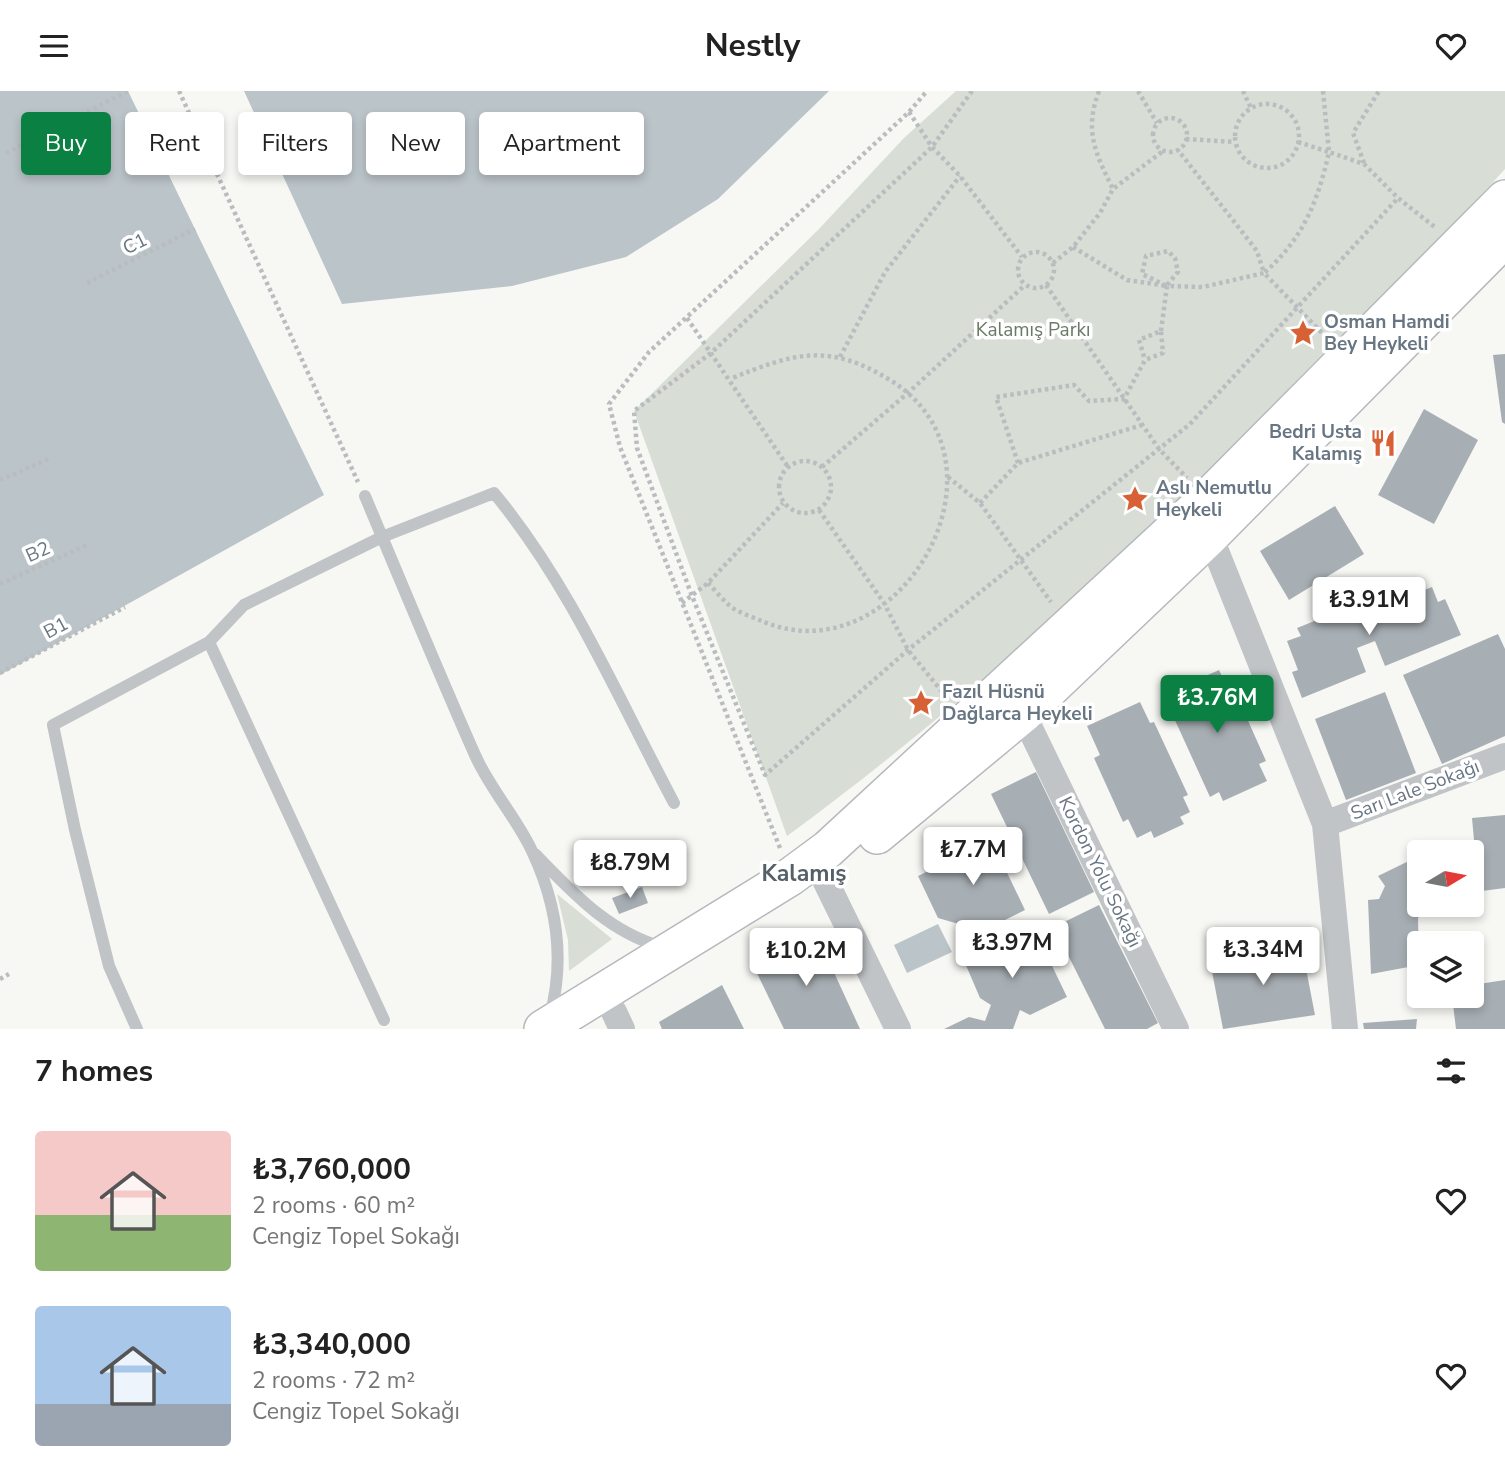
<!DOCTYPE html>
<meta charset="utf-8">
<style>
:root{--surface:#fff;--page:#f6f6f6;--text:#222;--muted:#767676;--accent:#0b8043}
body{margin:0;font-family:"Nunito Sans",sans-serif;background:var(--page);color:var(--text);height:100vh;display:flex;flex-direction:column;font-size:26px;white-space:nowrap}
*{box-sizing:border-box;margin:0}
p{font-size:23px;color:var(--muted)}
.icon{flex:none;width:38px;height:38px;fill:none;stroke:currentColor;stroke-width:2;stroke-linecap:round;stroke-linejoin:round}
.map{position:relative;height:938px;overflow:hidden}
.sheet{display:flex;flex-direction:column;background:var(--surface);flex:1}
.sheet>*{flex:none}
.hud{position:absolute;left:21px;top:21px;width:700px;height:63px;display:flex;gap:14px}
.needle{width:46px;rotate:80deg}
.buttons{position:absolute;left:1407px;top:749px;display:grid;gap:14px}
.buttons a{display:grid;place-items:center;width:77px;height:77px;border-radius:7px;background:var(--surface);box-shadow:0 4px 10px #0003;font-size:35px}
.price{position:absolute;translate:-50% -60px;padding:0 16px;border-radius:7px;background:#fff;color:#222;font-size:23px;line-height:46px;filter:drop-shadow(0 2px 4px #0008)}
.price::after{content:'';position:absolute;left:50%;top:42px;width:21px;height:16px;margin-left:-10px;background:inherit;clip-path:polygon(0 0,100% 0,50% 100%)}
.price.selected{background:var(--accent);color:#fff}
ul{padding:0;list-style:none}
li{display:flex;align-items:center;gap:21px;height:175px;padding:0 35px}
li span{display:grid;place-items:center;flex:none;width:196px;height:140px;border-radius:7px;color:#555}
li>.icon{margin-inline-start:auto}
span .icon{width:84px;height:84px;fill:#fffc;stroke-width:1}
li b{font-size:30px}
h2{display:flex;justify-content:space-between;align-items:center;height:84px;padding:0 35px;font-size:30px}
.tag{padding:0 24px;border-radius:7px;background:var(--surface);box-shadow:0 4px 10px #0003;font-size:24px;line-height:63px}
.tag.selected{background:var(--accent);color:#fff}
header{display:flex;justify-content:space-between;align-items:center;height:91px;padding:0 35px;background:var(--surface);font-size:32px;font-weight:700}
.map>svg:first-child{display:block}
.green{fill:#d8ddd5}
.water{fill:#bbc4c9}
.building{fill:#a8afb4}
.lines{fill:none;stroke-linecap:round;stroke-linejoin:round}
.secondary-casing{stroke:#b5b9bd;stroke-width:40}
.path{stroke:#babdbf;stroke-width:4.5;stroke-dasharray:3.5 3.5;stroke-linecap:butt}
.lane{stroke:#c0c4c7;stroke-width:12}
.street{stroke:#c0c4c7;stroke-width:26}
.secondary{stroke:#fff;stroke-width:37}
.labels{text-anchor:middle;dominant-baseline:central;stroke-width:7;stroke-linejoin:round;paint-order:stroke}
.street-label{font-size:19px;fill:#687683;stroke:#fff}
.poi-label{font-size:19px;font-weight:bold;fill:#687683;stroke:#fff;text-anchor:start}
.park-label{font-size:19px;fill:#697a66;stroke:#fff}
.quarter-label{font-size:23px;font-weight:bold;fill:#555f68;stroke:#fff}
</style>
<header><svg class="icon" aria-label="menu" viewBox="0 0 24 24"><path d="M4 6h16M4 12h16M4 18h16"/></svg>Nestly<svg class="icon" aria-label="heart" viewBox="0 0 24 24"><path d="M12 20l-8-8c-3-5 5-10 8-4 3-6 11-1 8 4z"/></svg></header>
<div class="map">
<svg width="1505" height="938" viewBox="0 0 1505 938">
<rect width="100%" height="100%" fill="#f7f7f4"/>
<path class="green" d="M956,0H1505V78C1441,149 1371,214 1304,282C1266,321 1229,362 1190,400C1063,522 929,641 787,745L634,320L818,139L904,47Z
M557,803L612,848L569,880L568,849Z"/>
<path class="water" d="M0,0H128L324,404L0,584Z
M244,0H829L718,108L626,166L512,195L342,213Z
M938,833L952,861L907,882L894,854Z"/>
<path class="building" d="M1505,263V333L1502,331L1493,264Z
M1424,318L1478,349L1434,433L1378,404Z
M1335,415L1364,463L1289,509L1260,460Z
M1432,496L1438,511L1445,508L1461,544L1385,575L1375,550L1357,557L1366,581L1302,607L1292,581L1298,579L1287,550L1301,545L1297,537L1395,498L1399,509Z
M1498,543L1505,558V645L1442,673L1403,584Z
M1219,579L1228,598L1233,596L1266,670L1259,673L1267,690L1223,710L1219,701L1210,706L1169,616L1176,613L1167,593L1186,584L1190,592Z
M1385,601L1416,682L1346,709L1315,628Z
M1140,611L1150,632L1154,631L1188,704L1183,706L1190,721L1180,726L1184,733L1154,747L1151,740L1137,747L1128,728L1123,731L1094,667L1100,664L1087,635Z
M1036,681L1094,801L1049,823L991,703Z
M1505,724V797L1482,800L1481,793L1472,794V761H1468L1467,749H1474L1472,727Z
M987,740L1025,819L983,840L938,827L918,785L960,765L956,755Z
M1419,765V814H1430L1418,827L1419,874L1371,883L1368,809L1379,808L1385,795L1378,785Z
M642,796L648,812L619,823L612,807Z
M1099,814L1158,932L1147,938H1105L1054,836Z
M1033,835L1067,906L1030,924L1020,919L1013,938H944L969,926L985,930L991,914L980,907L962,865Z
M814,838L860,938H784L754,876Z
M1301,852L1315,924L1223,938L1210,870Z
M1505,889V938H1456L1452,905H1472V894Z
M722,894L744,938H662L659,931Z
M1417,928L1416,938H1364L1363,932Z"/>
<g class="lines">
<defs>
<path id="secondary" d="M877,744L1023,623L1210,445L1505,147
M543,938L790,786L828,758L1207,408L1505,108"/>
</defs>
<use href="#secondary" class="secondary-casing"/>
<path class="path" d="M179,0L358,391
M972,0L932,56L711,262L634,320L637,357L692,505L765,684L908,559L1190,333L1398,107
M1099,0C1084,39 1095,62 1113,98
M1138,0L1157,32
M1243,0L1251,17
M1323,0L1329,61L1364,73L1398,107L1436,137
M1235 45a32 32 0 1 1 64 0a32 32 0 1 1-64 0Z
M909,21L932,56L960,85L1022,166
M1153 44a17 17 0 1 1 34 0a17 17 0 1 1-34 0Z
M1186,48L1235,51
M1298,51L1329,61C1318,110 1303,148 1264,182L1325,245
M6,62L128,0
M1364,72L1353,42L1379,0
M1073,156L1127,189L1167,195L1142,183L1146,165L1168,160L1175,167L1178,181L1167,194
M1018 179a18 18 0 1 1 36 0a18 18 0 1 1-36 0Z
M1053,172L1073,156L1100,122L1113,98L1163,60
M87,192L195,138
M1046,194L1159,358L1187,387
M687,227L788,376
M1161,240L1167,195L1203,196L1264,182L1257,160L1178,59
M840,266L885,181L960,85
M779 396a26 26 0 1 1 52 0a26 26 0 1 1-52 0Z
M1018,372L996,306L1074,294L1089,310L1124,308L1145,269L1163,262L1161,240L1139,249L1145,269
M822,376L909,301L1025,194
M948,386L980,412L1051,511
M0,389L51,367
M980,412L1018,372L1142,334
M819,419L884,512L908,559L948,608
M708,492C715,499 722,508 730,515C739,522 753,526 764,531C900,586 1023,371 890,289C828,251 794,262 730,288
M0,493L87,454
M682,512L708,492L783,412
M0,582L125,516
M780,757L620,356L609,313L649,261L909,21L927,0
M0,888L9,883"/>
<path class="lane" d="M365,405C401,491 437,578 475,664C490,698 516,726 532,760C557,813 565,869 550,925
M535,763C572,801 608,841 662,856
M384,929L209,551L244,514L382,446L494,402C571,495 618,607 674,712
M137,938L109,875L75,739L53,634L209,551"/>
<path class="street" d="M1210,445L1325,733L1345,938
M1023,623L1176,938
M1325,733L1505,665
M824,787L898,938
M614,921L622,938"/>
<use href="#secondary" class="secondary"/>
</g>
<defs>
<symbol id="sight-bare" viewBox="-9 -9 18 18"><path d="M0-6L1.8-2.2L6-1.7L2.9 1.2L3.7 5.4L0 3.3L-3.7 5.4L-2.9 1.2L-6-1.7L-1.8-2.2Z" fill="#d76034" stroke="#fff" stroke-width="2.5" paint-order="stroke"/></symbol>
<symbol id="restaurant-bare" viewBox="-9 -9 18 18"><path d="M-5-6h1v4h1v-4h1v4h1v-4h1v5L-1.5 .5V6h-2V.5L-5-1ZM5-6V6H3V1.5H1.5Q1.5-4 5-6Z" fill="#d76034" stroke="#fff" stroke-width="2.5" paint-order="stroke"/></symbol>
</defs>
<g fill-rule="evenodd">
<use href="#sight-bare" x="1284" y="223" width="38" height="38"/>
<use href="#restaurant-bare" x="1364" y="333" width="38" height="38"/>
<use href="#sight-bare" x="1116" y="389" width="38" height="38"/>
<use href="#sight-bare" x="902" y="593" width="38" height="38"/>
</g>
<g class="labels">
<g class="street-label">
<text transform="translate(135 153) rotate(-26)">C1</text>
<text transform="translate(38 461) rotate(-24)">B2</text>
<text transform="translate(56 537) rotate(-28)">B1</text>
<text transform="translate(1415 699) rotate(-21)">Sarı Lale Sokağı</text>
<text transform="translate(1100 781) rotate(64)">Kordon Yolu Sokağı</text>
</g>
<g class="poi-label">
<text x="1324" y="231">Osman Hamdi<tspan x="1324" dy="22">Bey Heykeli</tspan></text>
<text x="1362" y="341" text-anchor="end">Bedri Usta<tspan x="1362" dy="22">Kalamış</tspan></text>
<text x="1156" y="397">Aslı Nemutlu<tspan x="1156" dy="22">Heykeli</tspan></text>
<text x="942" y="601">Fazıl Hüsnü<tspan x="942" dy="22">Dağlarca Heykeli</tspan></text>
</g>
<g class="park-label">
<text x="1033" y="239">Kalamış Parkı</text>
</g>
<g class="quarter-label">
<text x="804" y="782">Kalamış</text>
</g>
</g>
</svg>
<div class="buttons">
<a><svg class="needle" viewBox="-14 -14 28 28"><path d="M0-13l5 13h-10z" fill="#e53935"/><path d="M0 13l5-13h-10z" fill="#767676"/></svg></a>
<a><svg class="icon" aria-label="layers" viewBox="0 0 24 24"><path d="M12 4l9 5-9 5-9-5zM3 14l9 5 9-5"/></svg></a>
</div>
<b class="price" style="left:1369px;top:546px">₺3.91M</b>
<b class="price selected" style="left:1217px;top:644px">₺3.76M</b>
<b class="price" style="left:973px;top:796px">₺7.7M</b>
<b class="price" style="left:630px;top:809px">₺8.79M</b>
<b class="price" style="left:1012px;top:889px">₺3.97M</b>
<b class="price" style="left:1263px;top:896px">₺3.34M</b>
<b class="price" style="left:806px;top:897px">₺10.2M</b>
<div class="hud">
<a class="tag selected">Buy</a>
<a class="tag">Rent</a>
<a class="tag">Filters</a>
<a class="tag">New</a>
<a class="tag">Apartment</a>
</div>
</div>
<section class="sheet">
<h2>7 homes<svg class="icon" aria-label="filters" viewBox="0 0 24 24"><path d="M4 7h16M4 17h16"/><circle cx="9" cy="7" r="2"/><circle cx="15" cy="17" r="2"/></svg></h2>
<ul>
<li><span style="background:linear-gradient(#f6c9c9 60%,#8fb573 0)"><svg class="icon" aria-label="home" viewBox="0 0 24 24"><path d="M3 11l9-7 9 7M6 9v11h12V9"/></svg></span><div><b>₺3,760,000</b><p>2 rooms · 60 m²</p><p>Cengiz Topel Sokağı</p></div><svg class="icon" aria-label="heart" viewBox="0 0 24 24"><path d="M12 20l-8-8c-3-5 5-10 8-4 3-6 11-1 8 4z"/></svg></li>
<li><span style="background:linear-gradient(#a9c7e8 70%,#9aa5b1 0)"><svg class="icon" aria-label="home" viewBox="0 0 24 24"><path d="M3 11l9-7 9 7M6 9v11h12V9"/></svg></span><div><b>₺3,340,000</b><p>2 rooms · 72 m²</p><p>Cengiz Topel Sokağı</p></div><svg class="icon" aria-label="heart" viewBox="0 0 24 24"><path d="M12 20l-8-8c-3-5 5-10 8-4 3-6 11-1 8 4z"/></svg></li>
</ul>
</section>
